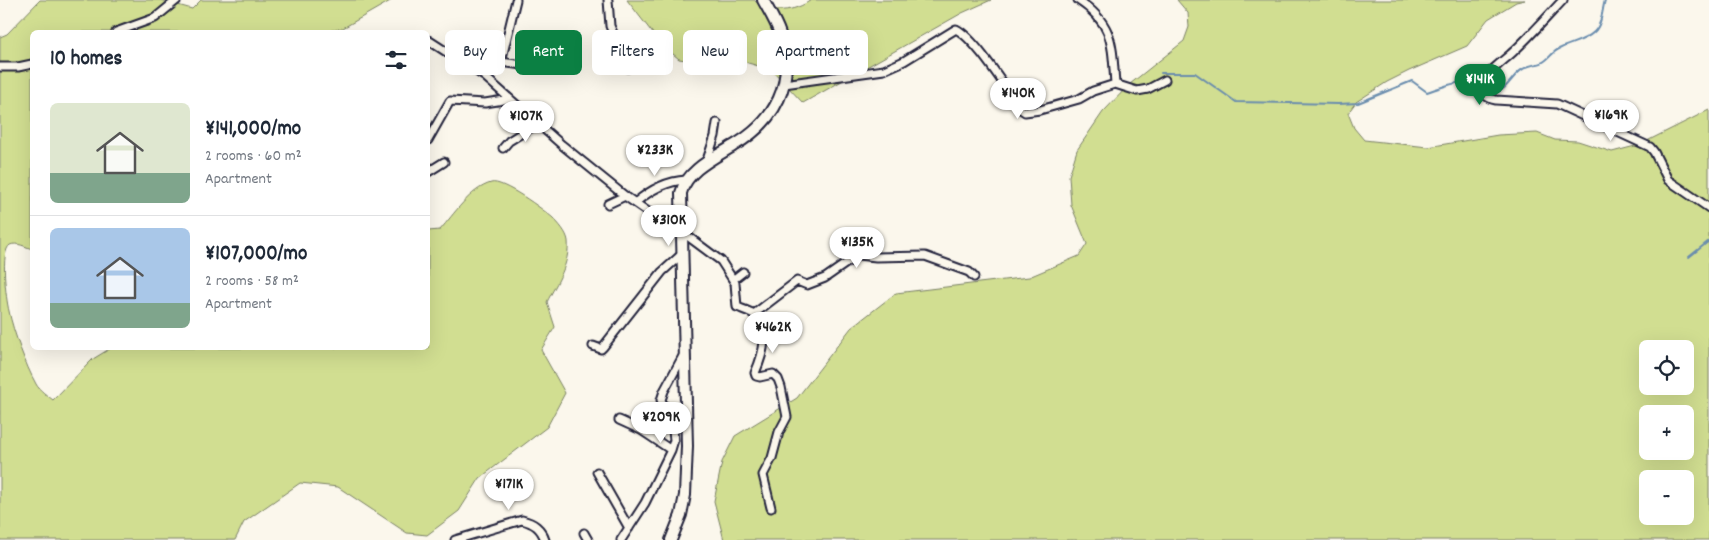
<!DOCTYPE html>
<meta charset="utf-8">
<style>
:root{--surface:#fff;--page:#f2f2f3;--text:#1f2937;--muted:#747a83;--line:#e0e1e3;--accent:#0b8043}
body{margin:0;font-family:Dekko,sans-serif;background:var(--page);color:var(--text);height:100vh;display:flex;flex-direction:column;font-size:19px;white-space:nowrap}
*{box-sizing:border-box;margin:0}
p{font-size:16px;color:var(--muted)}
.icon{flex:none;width:28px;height:28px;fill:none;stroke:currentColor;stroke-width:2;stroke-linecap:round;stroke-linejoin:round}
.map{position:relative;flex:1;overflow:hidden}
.drawer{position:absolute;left:30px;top:30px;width:400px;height:320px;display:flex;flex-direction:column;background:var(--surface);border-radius:8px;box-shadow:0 5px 20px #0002}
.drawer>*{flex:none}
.top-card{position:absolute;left:445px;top:30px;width:475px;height:45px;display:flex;gap:10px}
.tools{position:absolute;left:1639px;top:340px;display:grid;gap:10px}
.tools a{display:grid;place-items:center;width:55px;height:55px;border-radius:8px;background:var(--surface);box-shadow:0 5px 20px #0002;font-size:25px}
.price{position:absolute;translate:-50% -42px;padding:0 11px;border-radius:18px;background:#fff;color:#222;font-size:16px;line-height:32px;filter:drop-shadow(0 1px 2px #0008)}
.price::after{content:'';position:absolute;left:50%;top:30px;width:15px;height:11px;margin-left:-8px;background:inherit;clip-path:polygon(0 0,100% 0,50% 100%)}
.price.selected{background:var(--accent);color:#fff}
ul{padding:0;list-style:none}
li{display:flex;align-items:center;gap:15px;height:125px;padding:0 20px}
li+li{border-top:1px solid var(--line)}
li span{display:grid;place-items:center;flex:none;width:140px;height:100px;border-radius:8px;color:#555}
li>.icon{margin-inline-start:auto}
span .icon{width:60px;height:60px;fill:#fffc;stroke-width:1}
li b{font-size:21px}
h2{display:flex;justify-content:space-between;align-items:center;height:60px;padding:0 20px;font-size:21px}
.tag{padding:0 18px;border-radius:8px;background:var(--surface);box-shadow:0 5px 20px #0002;font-size:18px;line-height:45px}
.tag.selected{background:var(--accent);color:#fff}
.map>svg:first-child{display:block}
.green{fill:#d1de91;stroke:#7a8066;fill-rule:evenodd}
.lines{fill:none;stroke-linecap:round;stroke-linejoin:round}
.stream{stroke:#6a8dae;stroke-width:2}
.street-casing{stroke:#22223b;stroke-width:11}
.secondary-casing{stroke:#22223b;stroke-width:14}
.street{stroke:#fbf7ec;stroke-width:7}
.secondary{stroke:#fbf7ec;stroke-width:10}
</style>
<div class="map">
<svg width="1709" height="540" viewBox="0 0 1709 540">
<rect width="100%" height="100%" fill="#fbf7ec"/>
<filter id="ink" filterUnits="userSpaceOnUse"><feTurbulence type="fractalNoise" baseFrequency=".02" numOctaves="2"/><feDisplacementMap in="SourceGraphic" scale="10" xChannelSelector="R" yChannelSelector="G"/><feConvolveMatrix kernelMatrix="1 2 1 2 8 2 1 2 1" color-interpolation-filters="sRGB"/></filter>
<g filter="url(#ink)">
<path class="green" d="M40,0H160L192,9L201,0H392L343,28L323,32H32V249C26,247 17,242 10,245C0,251 6,299 9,311C13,331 26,366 36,384C39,390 48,396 53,400L93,359L111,348H428V231L440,230C454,214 470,189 491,183C502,179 544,210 553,218C559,224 567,233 568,241C570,264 557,282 547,302L555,327L541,350L565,393L547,427L480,478L459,511L427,535L407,533L338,487L300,483L244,522L235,540H0V37L7,34Z
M627,0H754C770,15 795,12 811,0H991L962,13L803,103L772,70L738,60L693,61L679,59L661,44Z
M1177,0H1525L1516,2L1488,19L1467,46L1409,71L1387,82L1356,102L1348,113L1354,128L1364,140L1428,147L1498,135L1537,133L1555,140L1578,141L1612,152L1639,145L1709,110V540H724L714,501L722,462L735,436L797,398L851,328L896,293L1029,277L1079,256L1087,244L1071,205L1069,176L1077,150L1103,112L1130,84L1184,41L1189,27L1188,13ZM1648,349H1685V386H1648ZM1648,414H1685V451H1648ZM1648,479H1685V516H1648Z"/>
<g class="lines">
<path class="stream" d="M1161,73H1195L1236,102L1338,104L1358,103L1412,81L1427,92C1445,86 1462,78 1480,85
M1484,87L1494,93C1508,90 1512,75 1523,69C1529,65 1534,65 1541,63C1548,61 1552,52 1559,49C1570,43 1585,41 1594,32C1602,25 1602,10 1605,0
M1689,257L1709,241"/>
<defs>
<path id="street" d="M608,0L610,26L628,68
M1078,0C1114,24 1112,44 1115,84
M1563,0C1547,17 1531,35 1514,51C1506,59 1487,72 1483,82C1479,93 1486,98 1496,100L1557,104L1650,147L1654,152L1668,180L1709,208
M116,32L155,18L177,0
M428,40L484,76L562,145L625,196L654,216L682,232L721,261L735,283L737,307C742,309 748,311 752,313C773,325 762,357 755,373L756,376L760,377L773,374L778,379L781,387L787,417L779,432L772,458L763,475L771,508
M501,62L544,68
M0,67H18L32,64
M484,76L501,62L516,0
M784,84L884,70L904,61L956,29C976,39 1007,90 1022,110L1025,112L1040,110L1079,99L1093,91L1115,84L1137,91L1148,89L1165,80
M428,140L450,101L485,103L510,99
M503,148L509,141L538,123
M706,163L715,136L717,123
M428,172L444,162
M635,203C650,190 666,181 686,180
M608,204L625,196
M734,279L743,272
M754,314L797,281L807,285L825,278L858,255L876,257L925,256L969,272L974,277
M593,346L601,349L603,347L662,272L682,254
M619,420L641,430L671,450
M597,472L629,528
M584,533L588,540
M455,540L522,520C534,523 541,528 545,540
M621,540L645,503L671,450L674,440L672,422L661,400L664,391L683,356"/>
<path id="secondary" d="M671,540L681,515L685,495L687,446L681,193C687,170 714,158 733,146C775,122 797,82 780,34C776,22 769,11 763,0"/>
</defs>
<use href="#street" class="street-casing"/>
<use href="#secondary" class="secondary-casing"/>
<use href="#street" class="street"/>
<use href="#secondary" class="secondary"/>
</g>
</g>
</svg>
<div class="tools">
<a><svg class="icon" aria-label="locate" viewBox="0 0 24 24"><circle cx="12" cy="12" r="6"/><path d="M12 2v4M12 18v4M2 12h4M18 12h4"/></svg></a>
<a>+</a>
<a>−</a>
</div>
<b class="price selected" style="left:1480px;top:106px">¥141K</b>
<b class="price" style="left:1018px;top:120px">¥140K</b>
<b class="price" style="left:1611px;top:142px">¥169K</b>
<b class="price" style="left:526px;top:143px">¥107K</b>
<b class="price" style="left:655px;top:177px">¥233K</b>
<b class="price" style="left:669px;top:247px">¥310K</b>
<b class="price" style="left:857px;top:269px">¥135K</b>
<b class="price" style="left:773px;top:354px">¥462K</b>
<b class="price" style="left:661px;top:444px">¥209K</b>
<b class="price" style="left:509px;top:511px">¥171K</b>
<div class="top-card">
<a class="tag">Buy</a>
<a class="tag selected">Rent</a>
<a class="tag">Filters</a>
<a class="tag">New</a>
<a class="tag">Apartment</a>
</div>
<section class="drawer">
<h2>10 homes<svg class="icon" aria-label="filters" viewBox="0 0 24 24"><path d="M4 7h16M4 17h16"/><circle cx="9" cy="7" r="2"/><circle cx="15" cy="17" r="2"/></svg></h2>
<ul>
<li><span style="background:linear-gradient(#dfe7d0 70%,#7fa58c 0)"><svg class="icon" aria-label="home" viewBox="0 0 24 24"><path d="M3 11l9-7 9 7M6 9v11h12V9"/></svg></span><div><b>¥141,000/mo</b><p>2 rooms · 60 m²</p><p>Apartment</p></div></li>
<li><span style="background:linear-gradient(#a9c7e8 75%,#7fa58c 0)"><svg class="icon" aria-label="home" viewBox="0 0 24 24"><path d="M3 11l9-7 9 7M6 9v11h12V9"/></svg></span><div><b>¥107,000/mo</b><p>2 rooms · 58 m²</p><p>Apartment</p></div></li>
</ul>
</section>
</div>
